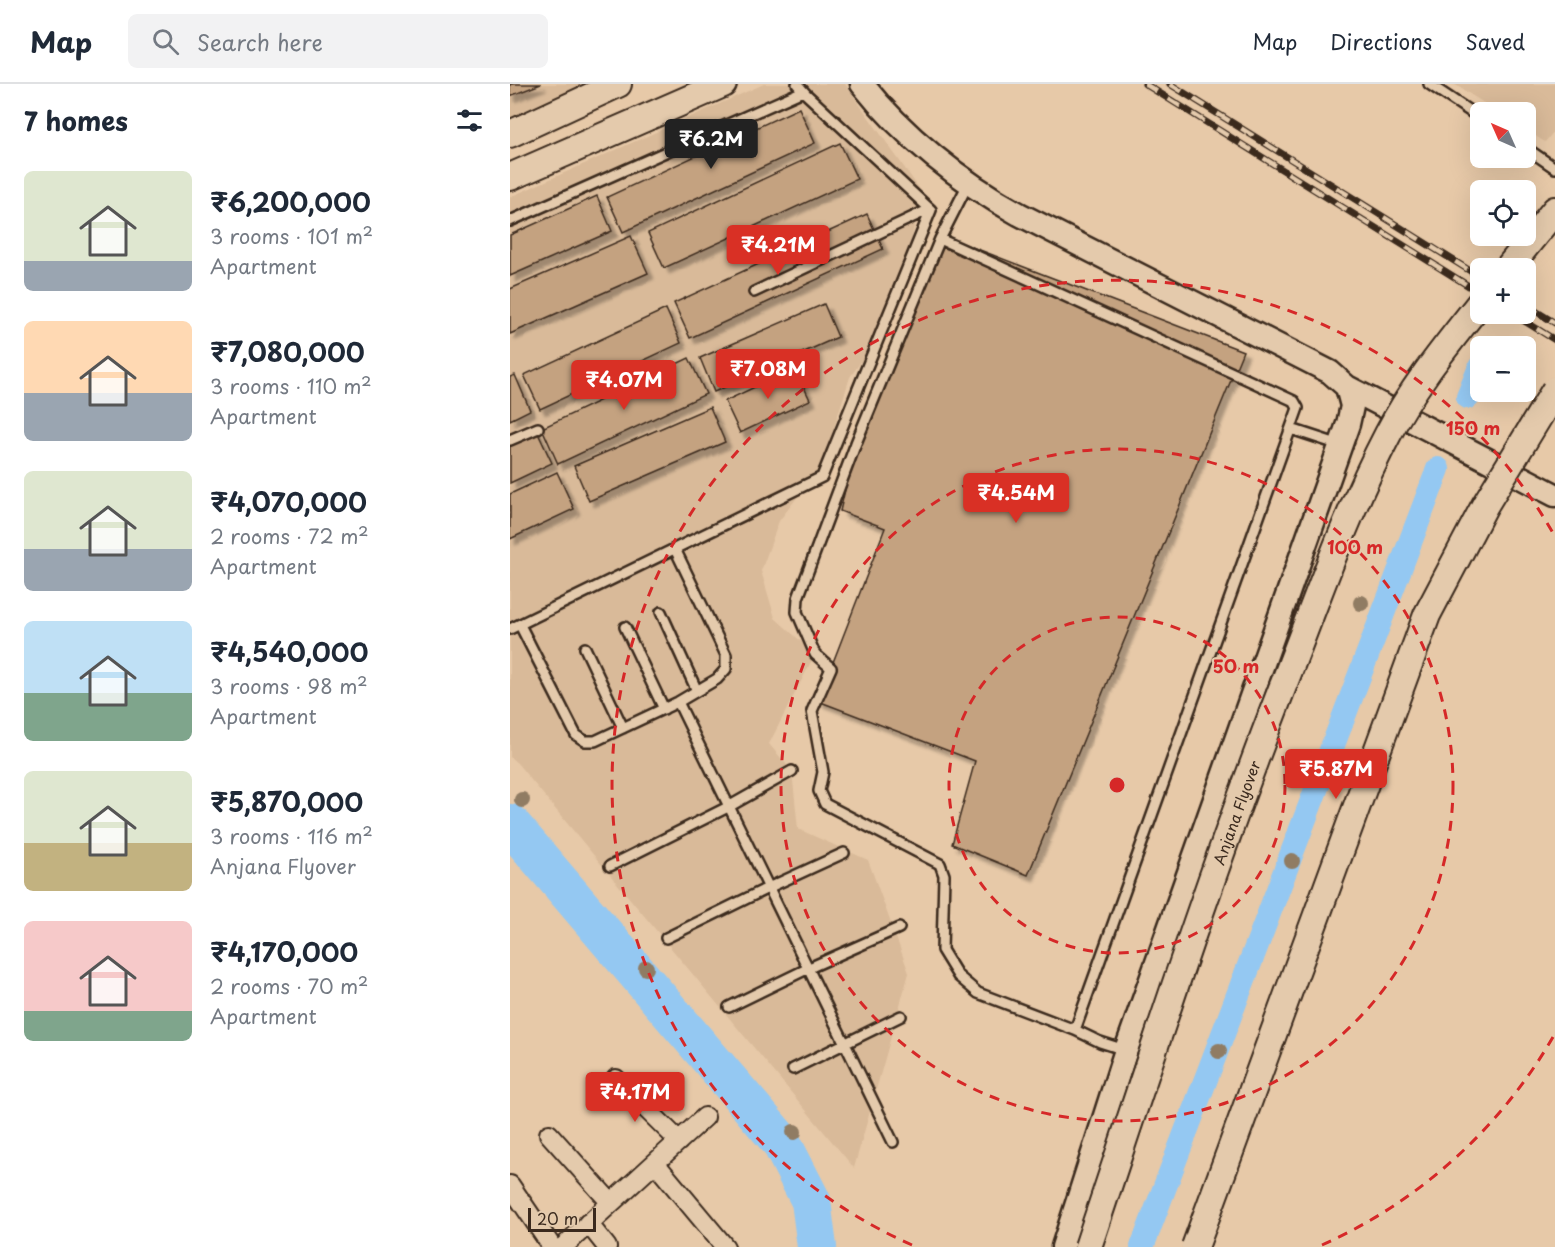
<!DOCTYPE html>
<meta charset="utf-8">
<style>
:root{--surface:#fff;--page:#f2f2f3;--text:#1f2937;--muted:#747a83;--line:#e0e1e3;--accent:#d93025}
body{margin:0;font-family:"Playpen Sans",sans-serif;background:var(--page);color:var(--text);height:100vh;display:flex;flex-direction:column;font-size:22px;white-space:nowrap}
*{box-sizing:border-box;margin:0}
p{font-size:20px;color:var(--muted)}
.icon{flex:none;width:33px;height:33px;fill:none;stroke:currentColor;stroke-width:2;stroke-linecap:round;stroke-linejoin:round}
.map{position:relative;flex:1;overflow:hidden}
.details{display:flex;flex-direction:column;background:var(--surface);width:510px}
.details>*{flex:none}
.needle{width:39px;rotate:315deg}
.tools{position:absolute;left:960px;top:18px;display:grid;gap:12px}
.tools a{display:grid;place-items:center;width:66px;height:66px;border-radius:9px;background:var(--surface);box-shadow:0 6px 24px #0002;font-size:30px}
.scale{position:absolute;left:18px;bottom:15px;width:68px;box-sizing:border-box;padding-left:6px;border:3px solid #3b2a1e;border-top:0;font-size:16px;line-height:21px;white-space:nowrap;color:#3b2a1e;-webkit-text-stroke:4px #e4caac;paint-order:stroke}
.price{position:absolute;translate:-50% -51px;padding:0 14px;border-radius:6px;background:var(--accent);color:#fff;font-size:20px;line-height:39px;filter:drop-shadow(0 2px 3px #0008)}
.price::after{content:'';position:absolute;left:50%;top:36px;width:18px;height:14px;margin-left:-9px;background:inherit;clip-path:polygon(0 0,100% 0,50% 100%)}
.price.current{background:#222;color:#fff}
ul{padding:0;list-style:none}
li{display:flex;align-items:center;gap:18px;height:150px;padding:0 24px}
li span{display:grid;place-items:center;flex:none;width:168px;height:120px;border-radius:9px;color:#555}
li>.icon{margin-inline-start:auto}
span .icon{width:72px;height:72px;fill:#fffc;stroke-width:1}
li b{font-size:26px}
h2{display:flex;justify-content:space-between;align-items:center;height:72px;padding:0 24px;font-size:26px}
header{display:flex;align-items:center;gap:36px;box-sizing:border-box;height:84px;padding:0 30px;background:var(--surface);border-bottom:2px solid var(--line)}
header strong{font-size:28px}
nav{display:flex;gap:33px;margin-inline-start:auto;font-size:21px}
.search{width:420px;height:54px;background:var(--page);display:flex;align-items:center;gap:15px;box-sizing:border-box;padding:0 21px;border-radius:9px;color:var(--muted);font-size:22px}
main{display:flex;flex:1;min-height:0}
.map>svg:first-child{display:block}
.built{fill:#d9ba99}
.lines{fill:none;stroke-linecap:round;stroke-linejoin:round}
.canal{stroke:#94c8f2;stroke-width:24}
.river{stroke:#94c8f2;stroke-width:40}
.building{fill:#c4a280;stroke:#3b2a1e;stroke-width:1.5;filter:url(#shadow)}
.service-casing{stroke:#3b2a1e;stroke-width:14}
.minor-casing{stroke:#3b2a1e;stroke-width:22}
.tertiary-casing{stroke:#3b2a1e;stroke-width:27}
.secondary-casing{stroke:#3b2a1e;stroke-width:30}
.service{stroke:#e4caac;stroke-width:9}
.minor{stroke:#e4caac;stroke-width:18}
.tertiary{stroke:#e4caac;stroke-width:22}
.secondary{stroke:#e4caac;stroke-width:26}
.rail-casing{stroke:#3b2a1e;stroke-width:7}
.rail{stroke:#e4caac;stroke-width:4.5;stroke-dasharray:14;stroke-linecap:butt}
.secondary-bridge-casing{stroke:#3b2a1e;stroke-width:30;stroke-linecap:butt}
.secondary-bridge{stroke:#e4caac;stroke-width:26}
.tree{fill:#907c63}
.ring{fill:none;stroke:#d62828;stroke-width:3;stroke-dasharray:10 8}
.labels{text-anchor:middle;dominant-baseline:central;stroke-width:4.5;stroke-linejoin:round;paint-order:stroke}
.street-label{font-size:15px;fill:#3b2a1e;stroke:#e4caac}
.centre{fill:#d62828;stroke:#e4caac;stroke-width:3}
.ring-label{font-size:18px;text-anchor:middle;font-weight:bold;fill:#d62828;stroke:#e4caac;stroke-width:4.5;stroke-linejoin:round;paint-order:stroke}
</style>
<header>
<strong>Map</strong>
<div class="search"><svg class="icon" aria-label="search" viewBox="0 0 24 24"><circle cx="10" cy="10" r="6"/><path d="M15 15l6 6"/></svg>Search here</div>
<nav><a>Map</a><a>Directions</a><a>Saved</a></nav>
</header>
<main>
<section class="details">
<h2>7 homes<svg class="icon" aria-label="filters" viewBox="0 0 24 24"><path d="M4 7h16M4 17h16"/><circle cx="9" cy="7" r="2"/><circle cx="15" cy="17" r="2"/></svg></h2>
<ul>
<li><span style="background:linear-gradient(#dfe7d0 75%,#9aa5b1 0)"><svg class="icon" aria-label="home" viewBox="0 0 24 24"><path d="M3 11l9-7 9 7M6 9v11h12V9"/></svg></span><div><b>₹6,200,000</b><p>3 rooms · 101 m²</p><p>Apartment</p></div></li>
<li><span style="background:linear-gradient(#ffd9b3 60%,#9aa5b1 0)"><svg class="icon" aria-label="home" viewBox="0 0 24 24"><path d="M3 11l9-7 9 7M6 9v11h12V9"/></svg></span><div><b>₹7,080,000</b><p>3 rooms · 110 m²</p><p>Apartment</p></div></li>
<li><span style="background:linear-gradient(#dfe7d0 65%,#9aa5b1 0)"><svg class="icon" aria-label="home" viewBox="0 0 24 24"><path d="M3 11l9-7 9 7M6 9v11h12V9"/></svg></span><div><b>₹4,070,000</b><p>2 rooms · 72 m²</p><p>Apartment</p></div></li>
<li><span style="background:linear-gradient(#bfe0f5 60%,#7fa58c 0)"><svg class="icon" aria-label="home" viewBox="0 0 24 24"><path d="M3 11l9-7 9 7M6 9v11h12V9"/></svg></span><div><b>₹4,540,000</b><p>3 rooms · 98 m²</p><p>Apartment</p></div></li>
<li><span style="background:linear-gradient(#dfe7d0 60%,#c2b280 0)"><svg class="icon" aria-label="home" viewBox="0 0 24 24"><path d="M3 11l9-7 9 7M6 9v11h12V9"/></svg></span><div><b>₹5,870,000</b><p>3 rooms · 116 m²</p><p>Anjana Flyover</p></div></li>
<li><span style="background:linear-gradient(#f6c9c9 75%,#7fa58c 0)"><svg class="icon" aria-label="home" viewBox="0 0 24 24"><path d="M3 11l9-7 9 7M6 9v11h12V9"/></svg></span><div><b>₹4,170,000</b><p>2 rooms · 70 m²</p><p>Apartment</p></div></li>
</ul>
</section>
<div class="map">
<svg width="1045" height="1163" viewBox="0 0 1045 1163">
<defs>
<filter id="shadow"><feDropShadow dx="5.5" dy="5.5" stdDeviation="1.5" flood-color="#0004"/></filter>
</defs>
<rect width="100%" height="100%" fill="#e7c9a8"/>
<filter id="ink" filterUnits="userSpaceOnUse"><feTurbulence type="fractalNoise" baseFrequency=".0167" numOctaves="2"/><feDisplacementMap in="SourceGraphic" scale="12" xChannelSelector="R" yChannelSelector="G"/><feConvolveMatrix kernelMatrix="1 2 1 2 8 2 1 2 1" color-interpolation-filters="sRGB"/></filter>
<g filter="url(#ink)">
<path class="built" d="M0,0H82L0,37Z
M254,0H335L411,107L388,226L340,293L312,381L269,437L251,487L265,534L305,570L259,660L282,687L288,745L358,776L399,889L344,1084L7,679L0,673V113Z
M944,0H1045V46L1035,58L1016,46V28H988Z"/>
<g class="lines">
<path class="canal" d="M958,313L970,283
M632,1163L928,385"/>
<path class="river" d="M0,740L271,1058L301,1117L307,1163"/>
</g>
<path class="building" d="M0,0H31L0,12Z
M289,24L305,59L113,148L97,113Z
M330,59L347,95L154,184L138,149Z
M87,112L102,147L0,192V151Z
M357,130L373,165L180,254L164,219Z
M121,152L138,189L0,250V205Z
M436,153L733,267L518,791L442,760L465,677L308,617L375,444L330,427L346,359Z
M314,220L328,253L204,308L190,274Z
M156,225L171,259L30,325L14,291Z
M179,274L196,310L48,380L32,344Z
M285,284L300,316L230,349L215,317Z
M5,291L20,326L0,336V293Z
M200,323L215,358L79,417L64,382Z
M26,345L42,379L0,399V357Z
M47,388L64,425L0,455V410Z"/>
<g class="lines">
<defs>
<path id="service" d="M919,0L970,34
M1016,64L1045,84
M458,100L430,155L346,359L288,514L287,528L305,570L321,584L302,627L313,688L309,707L315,720L430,780L434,791L432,866L448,892L468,909L565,946L590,958L615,966
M0,137L293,7
M430,155L784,317L788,324L565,946
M244,208L420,125
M781,345L830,361
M0,356L28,344
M151,528L187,607
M10,541L66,651L75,657H85L168,618L207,595L216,585V571L165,465
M115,543L154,625
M0,545L312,393L421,126L296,10L287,0
M75,564L113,644
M168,618L383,1058
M100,782L220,722L282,687
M156,854L260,803L334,769
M219,923L299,884L389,844
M283,985L391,932"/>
<path id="minor" d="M106,995L169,1057
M39,1050L101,1119
M145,1079L215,1163
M0,1101L42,1163
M78,1139L97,1163
M53,1163L195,1033"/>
<path id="tertiary" d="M352,0C393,52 451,98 509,130L820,288L837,303L842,322L838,340L616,966L553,1163
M837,303L1045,411"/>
<path id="secondary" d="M0,50L108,0
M0,93L213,0
M998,184L1045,126"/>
</defs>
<use href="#service" class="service-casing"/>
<use href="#minor" class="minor-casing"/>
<use href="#tertiary" class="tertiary-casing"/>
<use href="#secondary" class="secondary-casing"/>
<use href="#service" class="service"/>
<use href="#minor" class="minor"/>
<use href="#tertiary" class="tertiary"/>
<use href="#secondary" class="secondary"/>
<defs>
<path id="rail" d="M635,0L970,209
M660,0L970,193
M1016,221L1045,239
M1003,230L1045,256"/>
</defs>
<use href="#rail" class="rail-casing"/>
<use href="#rail" class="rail"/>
<defs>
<g id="secondary-bridge">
<path id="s1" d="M578,1163C640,977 700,790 771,607C805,521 835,432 878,350C903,302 937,261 970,219"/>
<path d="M685,1163L917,531L975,421L1045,306"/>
</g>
</defs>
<use href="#secondary-bridge" class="secondary-bridge-casing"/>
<use href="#secondary-bridge" class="secondary-bridge"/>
</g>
<g class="tree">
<circle cx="851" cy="519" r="8"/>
<circle cx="12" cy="716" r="8"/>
<circle cx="782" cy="777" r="8"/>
<circle cx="136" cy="884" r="8"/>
<circle cx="709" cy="967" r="8"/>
<circle cx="284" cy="1048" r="8"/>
</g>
</g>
<g class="ring">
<circle cx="607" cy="701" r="168"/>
<circle cx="607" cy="701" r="336"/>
<path d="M1043 953A504 504 0 0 1 812 1161M402 1161A504 504 0 1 1 1043 449"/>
</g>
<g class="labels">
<g class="street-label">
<text stroke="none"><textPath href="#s1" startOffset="459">Anjana Flyover</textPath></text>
</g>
</g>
<circle cx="607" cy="701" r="9" class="centre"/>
<g class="ring-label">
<text x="963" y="351">150 m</text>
<text x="845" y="470">100 m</text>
<text x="726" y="589">50 m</text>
</g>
</svg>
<div class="tools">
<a><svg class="needle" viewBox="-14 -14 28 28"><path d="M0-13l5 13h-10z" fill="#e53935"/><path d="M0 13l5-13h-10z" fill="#747a83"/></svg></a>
<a><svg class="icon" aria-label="locate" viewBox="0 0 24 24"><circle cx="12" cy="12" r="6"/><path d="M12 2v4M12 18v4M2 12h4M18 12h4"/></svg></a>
<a>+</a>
<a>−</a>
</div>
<div class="scale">20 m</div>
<b class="price current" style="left:201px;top:86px">₹6.2M</b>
<b class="price" style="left:268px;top:192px">₹4.21M</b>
<b class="price" style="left:258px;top:316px">₹7.08M</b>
<b class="price" style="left:114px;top:327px">₹4.07M</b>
<b class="price" style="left:506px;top:440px">₹4.54M</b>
<b class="price" style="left:826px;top:716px">₹5.87M</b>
<b class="price" style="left:125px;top:1039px">₹4.17M</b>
</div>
</main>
